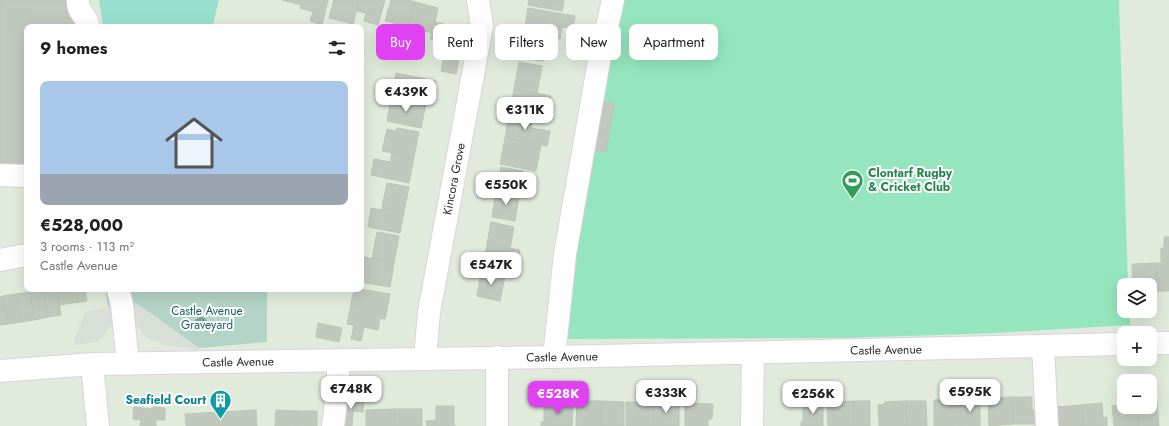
<!DOCTYPE html>
<meta charset="utf-8">
<style>
:root{--surface:#fff;--page:#f2f2f2;--text:#202124;--muted:#757577;--line:#e0e0e0;--accent:#e041f2}
body{margin:0;font-family:Jost,sans-serif;background:var(--page);color:var(--text);height:100vh;display:flex;flex-direction:column;font-size:15px;white-space:nowrap}
*{box-sizing:border-box;margin:0}
p{font-size:13px;color:var(--muted)}
.icon{flex:none;width:22px;height:22px;fill:none;stroke:currentColor;stroke-width:2;stroke-linecap:round;stroke-linejoin:round}
.map{position:relative;flex:1;overflow:hidden}
.details{position:absolute;left:24px;top:24px;width:340px;height:268px;display:flex;flex-direction:column;background:var(--surface);border-radius:8px;box-shadow:0 4px 16px #0002}
.details>*{flex:none}
.banner{position:absolute;left:376px;top:24px;width:380px;height:36px;display:flex;gap:8px}
.tools{position:absolute;left:1117px;top:278px;display:grid;gap:8px}
.tools a{display:grid;place-items:center;width:40px;height:40px;border-radius:8px;background:var(--surface);box-shadow:0 4px 16px #0002;font-size:20px}
.price{position:absolute;translate:-50% -34px;padding:0 9px;border-radius:8px;background:#fff;color:#222;font-size:13px;line-height:26px;filter:drop-shadow(0 1px 2px #0008)}
.price::after{content:'';position:absolute;left:50%;top:24px;width:12px;height:9px;margin-left:-6px;background:inherit;clip-path:polygon(0 0,100% 0,50% 100%)}
.price.current{background:var(--accent);color:#fff}
ul{padding:0;list-style:none}
li{display:grid;align-content:center;gap:8px;height:212px;padding:0 16px}
li+li{border-top:1px solid var(--line)}
li span{display:grid;place-items:center;height:124px;border-radius:8px;color:#555}
li>.icon{margin-inline-start:auto}
span .icon{width:72px;height:72px;fill:#fffc;stroke-width:1}
li b{font-size:17px}
h2{display:flex;justify-content:space-between;align-items:center;height:48px;padding:0 16px;font-size:17px}
.pill{padding:0 14px;border-radius:8px;background:var(--surface);box-shadow:0 4px 16px #0002;font-size:14px;line-height:36px}
.pill.current{background:var(--accent);color:#fff}
.map>svg:first-child{display:block}
.green{fill:#99dfcd}
.cemetery{fill:#b3d4c6}
.pitch{fill:#95e6be}
.plaza{fill:#d8dfd6}
.building{fill:#c1c9be;stroke:#b9c6b5}
.lines{fill:none;stroke-linecap:round;stroke-linejoin:round}
.minor-casing{stroke:#dfd0e1;stroke-width:24}
.minor{stroke:#fff;stroke-width:22}
.tree{fill:#75a094}
.labels{text-anchor:middle;dominant-baseline:central;stroke-width:4;stroke-linejoin:round;paint-order:stroke}
.leisure-label{font-size:12px;font-weight:bold;fill:#27864d;stroke:#fff;text-anchor:start}
.street-label{font-size:12px;fill:#292929;stroke:#fff}
.park-label{font-size:12px;fill:#1d6259;stroke:#fff}
.culture-label{font-size:12px;font-weight:bold;fill:#0d838f;stroke:#fff;text-anchor:end}
</style>
<div class="map">
<svg width="1169" height="426" viewBox="0 0 1169 426">
<rect width="100%" height="100%" fill="#e0ebdb"/>
<path class="green" d="M99,0H219L213,24L223,27H103Z"/>
<path class="cemetery" d="M105,289H267V342L199,348L136,303L108,307Z"/>
<path class="pitch" d="M617,0H1119L1128,285H1124V311H1129L1130,325L997,333L845,338L563,339L573,250Z"/>
<path class="plaza" d="M136,303L199,348L197,350L165,345L148,338L143,334L134,322L127,304Z
M119,305L112,324L103,337L96,342L74,345L75,338L85,312Z"/>
<path class="building" d="M0,0H74L73,23H82V27H27V165L0,164Z
M282,0H302L301,5Z
M302,0H328L322,25L310,21L313,12L300,8Z
M334,0H359L353,24L329,18Z
M359,0H385L378,25L364,21L366,13L356,11Z
M391,0H409L415,2L405,38L394,35L398,24L385,21Z
M529,0H564L562,11L528,5Z
M415,2L438,8L435,22L444,24L439,41L430,39L432,33L408,27Z
M528,8L575,16L573,28L562,27L560,39L524,32Z
M524,32L547,36L543,61L519,58Z
M445,51L460,54L456,74L441,71Z
M519,62L542,66L537,93L514,89Z
M396,73L436,81L433,95L428,94L426,104L391,98Z
M514,89L551,96L547,117L510,110Z
M391,98L426,104L421,128L387,121Z
M596,101L614,104L606,152L589,150Z
M509,114L533,118L531,128L550,131L547,146L505,138Z
M397,128L419,132L414,157L382,151L387,129L396,131Z
M505,138L541,145L536,171L500,164Z
M392,153L414,157L409,183L371,175L374,159L390,162Z
M501,167L523,171L519,196L496,192Z
M387,183L409,187L404,212L382,207Z
M496,192L519,196L515,221L492,217Z
M382,207L404,212L400,233L368,227L371,208L382,210Z
M491,222L514,227L510,249L487,244Z
M377,232L399,236L394,263L372,259Z
M1164,237H1169V291H1158L1156,263H1161V248H1164Z
M487,244L520,250L515,275L482,270Z
M364,257L394,263L390,287L361,282V273Z
M1156,263L1158,291H1150V285H1133L1132,264Z
M481,272L505,276L500,301L477,296Z
M57,289L61,315L48,317L43,290Z
M57,289H71L73,303L59,305Z
M71,289H85L87,301L73,303Z
M354,289H361L390,294L385,319L380,318L378,330L364,327L361,341L351,339L354,325L347,324Z
M43,290L48,317L34,320L30,292Z
M30,292L34,320L21,322L16,294Z
M16,294L21,322L8,324L3,296Z
M3,296L8,324L0,325V297Z
M318,323L342,328L339,342L316,337Z
M344,397L364,399L363,412L353,411L352,426H341Z
M1012,397L1013,424L989,426L988,398Z
M1012,397H1032V410H1035L1036,424H1013Z
M980,399V426H960V400Z
M934,400H960V426H934Z
M583,401H601V426H576L577,403H583Z
M601,401L624,402V426H601Z
M854,401H870V426H854Z
M854,401V426H828L827,407L834,406V402Z
M906,401L907,426H879L878,405L885,404V402Z
M906,401H926L927,426H907Z
M626,402H654V426H626Z
M654,402H679V426H654Z
M1157,402L1159,426H1139L1137,407H1150V403Z
M544,403H573L572,426H541V422H544Z
M685,403L713,404L712,419H708V426H685Z
M803,403H823V426H801V422H803Z
M1102,403L1103,418L1107,417V426H1083L1082,405Z
M1082,405L1083,426H1058L1056,407Z
M1124,405V407H1137L1139,426H1114L1112,406Z
M436,406H454V425L456,426H427L426,421L436,420Z
M134,407L153,409V407L165,408V420H156V426H140L141,420L133,419Z
M394,409V426H366V410Z
M394,409H422V426H394Z
M256,410L257,426H186L185,414Z
M276,410L296,411V426H275Z
M296,411H317V426H296Z"/>
<g class="lines">
<defs>
<path id="minor" d="M78,0C77,14 88,15 88,27
M0,175L27,176
M0,260L27,255
M118,289L122,305L128,364
M1150,343H1169
M1043,346L1047,426
M497,357V426
M554,357L565,254L599,61L613,0
M425,358L429,312L482,26L478,0
M92,364L98,426
M0,371L92,364L554,357L1124,344
M333,426L338,387V360
M752,426L753,353"/>
</defs>
<use href="#minor" class="minor-casing"/>
<use href="#minor" class="minor"/>
</g>
<circle class="tree" cx="201" cy="323" r="6"/>
<defs>
<symbol id="stadium-pin" viewBox="-11 -11 22 30"><path d="M0 17L-7.5 6A9.5 9.5 0 1 1 7.5 6Z" fill="#2e9e5b" stroke="#fff"/><path d="M0-5a6.5 5 0 1 0 0 10a6.5 5 0 1 0 0-10ZM-3.5-1.8h7v3.6h-7Z" fill="#fff"/></symbol>
<symbol id="building-pin" viewBox="-11 -11 22 30"><path d="M0 17L-7.5 6A9.5 9.5 0 1 1 7.5 6Z" fill="#0f9aa8" stroke="#fff"/><path d="M-4-6H4V6H1V3H-1V6H-4ZM-2.5-4.3h1.7v1.8h-1.7ZM.8-4.3h1.7v1.8H.8ZM-2.5-1h1.7V.8h-1.7ZM.8-1h1.7V.8H.8Z" fill="#fff"/></symbol>
</defs>
<g fill-rule="evenodd">
<use href="#stadium-pin" x="840" y="168" width="25" height="34"/>
<use href="#building-pin" x="208" y="388" width="25" height="34"/>
</g>
<g class="labels">
<g class="leisure-label">
<text x="868" y="173">Clontarf Rugby<tspan x="868" dy="14">&amp; Cricket Club</tspan></text>
</g>
<g class="street-label">
<text transform="translate(454 179) rotate(-79)">Kincora Grove</text>
<text transform="translate(886 350) rotate(-1)">Castle Avenue</text>
<text transform="translate(562 357) rotate(-1)">Castle Avenue</text>
<text transform="translate(238 362) rotate(-1)">Castle Avenue</text>
</g>
<g class="park-label">
<text x="207" y="311">Castle Avenue<tspan x="207" dy="14">Graveyard</tspan></text>
</g>
<g class="culture-label">
<text x="206" y="400">Seafield Court</text>
</g>
</g>
</svg>
<div class="tools">
<a><svg class="icon" aria-label="layers" viewBox="0 0 24 24"><path d="M12 4l9 5-9 5-9-5zM3 14l9 5 9-5"/></svg></a>
<a>+</a>
<a>−</a>
</div>
<b class="price" style="left:406px;top:113px">€439K</b>
<b class="price" style="left:525px;top:131px">€311K</b>
<b class="price" style="left:506px;top:206px">€550K</b>
<b class="price" style="left:491px;top:286px">€547K</b>
<b class="price" style="left:351px;top:410px">€748K</b>
<b class="price" style="left:970px;top:413px">€595K</b>
<b class="price" style="left:666px;top:414px">€333K</b>
<b class="price current" style="left:558px;top:415px">€528K</b>
<b class="price" style="left:813px;top:415px">€256K</b>
<div class="banner">
<a class="pill current">Buy</a>
<a class="pill">Rent</a>
<a class="pill">Filters</a>
<a class="pill">New</a>
<a class="pill">Apartment</a>
</div>
<section class="details">
<h2>9 homes<svg class="icon" aria-label="filters" viewBox="0 0 24 24"><path d="M4 7h16M4 17h16"/><circle cx="9" cy="7" r="2"/><circle cx="15" cy="17" r="2"/></svg></h2>
<ul>
<li><span style="background:linear-gradient(#a9c7e8 75%,#9aa5b1 0)"><svg class="icon" aria-label="home" viewBox="0 0 24 24"><path d="M3 11l9-7 9 7M6 9v11h12V9"/></svg></span><div><b>€528,000</b><p>3 rooms · 113 m²</p><p>Castle Avenue</p></div></li>
</ul>
</section>
</div>
